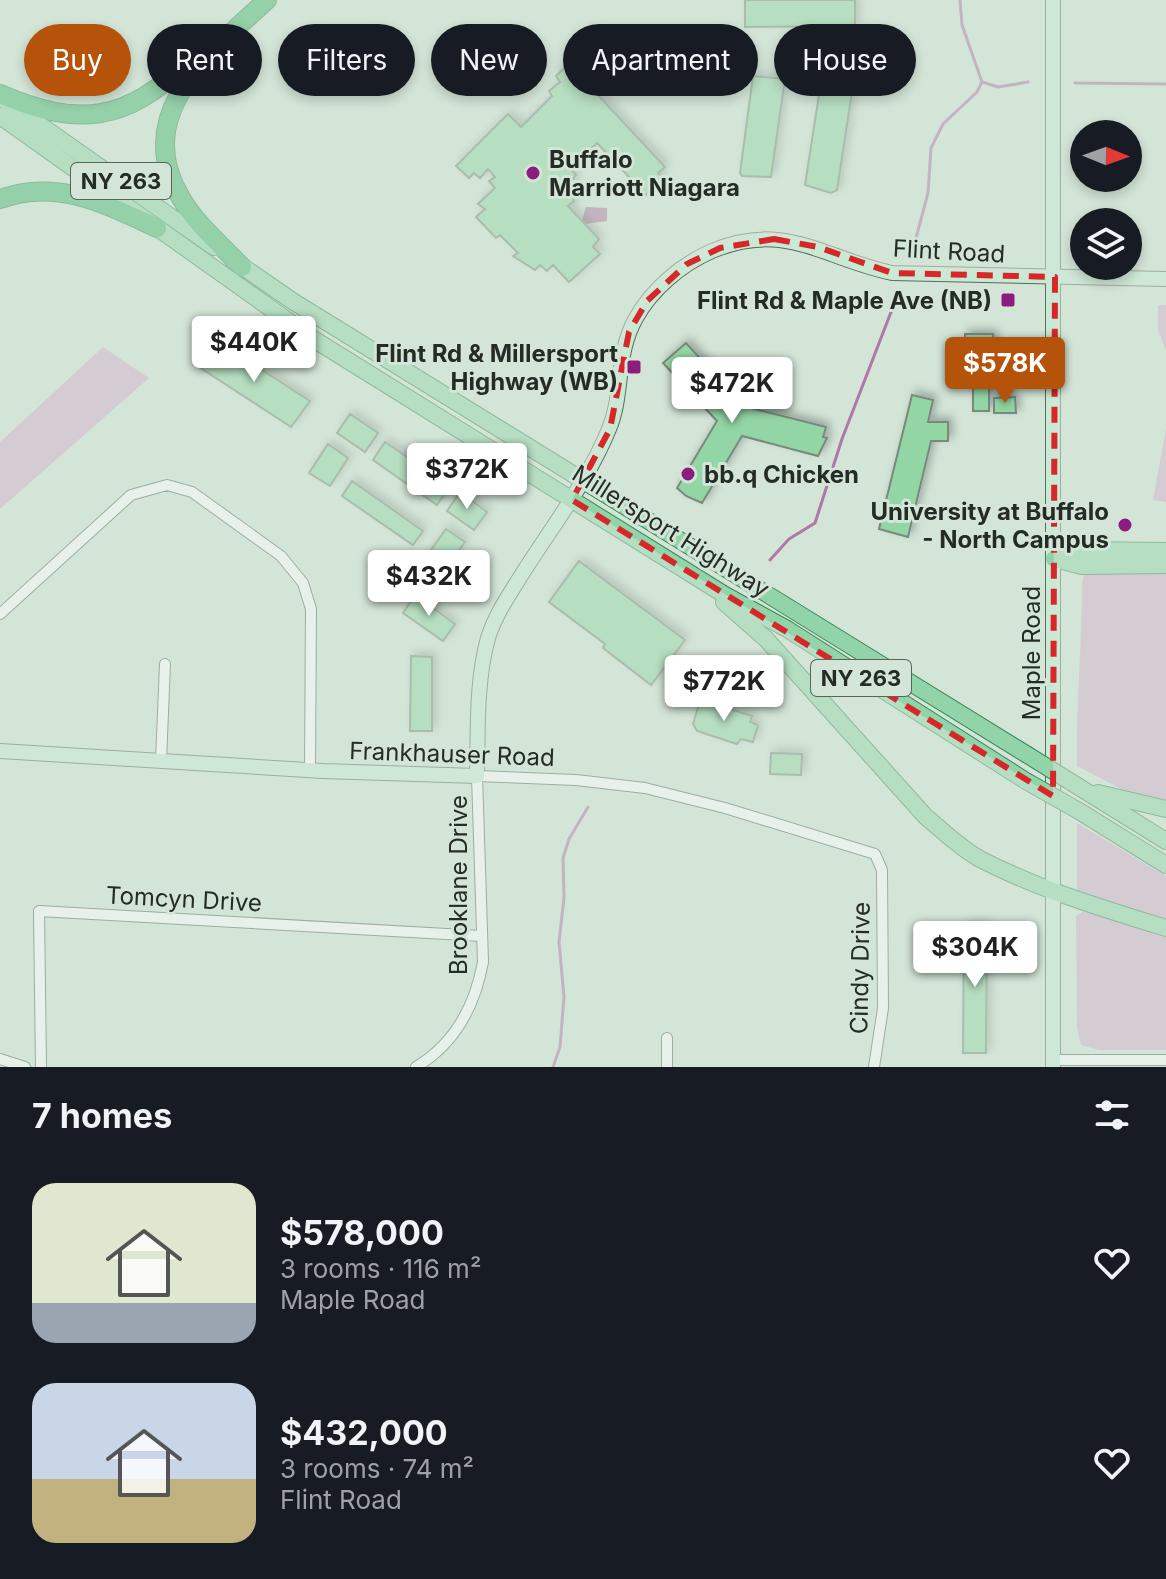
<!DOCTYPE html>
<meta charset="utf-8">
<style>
:root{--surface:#171b24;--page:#242831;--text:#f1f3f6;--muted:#9ea1a6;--accent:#b45309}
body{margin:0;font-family:Inter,sans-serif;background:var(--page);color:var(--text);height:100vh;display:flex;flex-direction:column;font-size:30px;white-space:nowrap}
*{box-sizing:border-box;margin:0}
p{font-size:26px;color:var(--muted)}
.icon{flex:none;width:44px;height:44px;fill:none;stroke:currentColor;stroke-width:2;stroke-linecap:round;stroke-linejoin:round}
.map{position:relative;height:1067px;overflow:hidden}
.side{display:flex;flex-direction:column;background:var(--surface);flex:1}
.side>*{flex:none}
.top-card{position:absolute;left:24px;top:24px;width:1118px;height:72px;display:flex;gap:16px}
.needle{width:52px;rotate:91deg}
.buttons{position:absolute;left:1070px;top:120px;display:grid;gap:16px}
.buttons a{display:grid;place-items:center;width:72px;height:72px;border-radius:50%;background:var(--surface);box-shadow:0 4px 12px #0003;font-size:40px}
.price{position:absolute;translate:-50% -68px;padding:0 18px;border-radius:8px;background:#fff;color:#222;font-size:26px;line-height:52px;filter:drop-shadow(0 2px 4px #0008)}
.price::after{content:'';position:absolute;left:50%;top:48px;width:24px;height:18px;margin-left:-12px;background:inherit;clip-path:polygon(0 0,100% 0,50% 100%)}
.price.current{background:var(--accent);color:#fff}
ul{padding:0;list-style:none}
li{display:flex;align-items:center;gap:24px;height:200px;padding:0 32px}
li span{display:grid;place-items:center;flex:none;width:224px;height:160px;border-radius:24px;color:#555}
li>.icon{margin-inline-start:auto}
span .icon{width:96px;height:96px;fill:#fffc;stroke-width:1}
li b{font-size:34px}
h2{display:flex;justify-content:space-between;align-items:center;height:96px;padding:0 32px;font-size:34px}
.tag{padding:0 28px;border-radius:36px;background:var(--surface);box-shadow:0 4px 12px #0003;font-size:28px;line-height:72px}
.tag.current{background:var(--accent);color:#fff}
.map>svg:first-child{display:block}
.green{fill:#d4adcc}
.water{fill:#b177a7}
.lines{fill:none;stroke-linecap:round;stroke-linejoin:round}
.stream{stroke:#b177a7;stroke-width:3}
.building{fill:#93d6a5;stroke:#79897d;stroke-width:2;filter:url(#shadow)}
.street-casing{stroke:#5a6a5e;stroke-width:12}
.secondary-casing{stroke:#5a6a5e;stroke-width:16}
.primary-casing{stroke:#3c8656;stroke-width:18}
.highway-casing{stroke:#3c8656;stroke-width:20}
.street{stroke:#fff;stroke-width:10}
.secondary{stroke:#c8e9d4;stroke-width:14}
.primary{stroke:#91d4a9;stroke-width:16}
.highway{stroke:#48b770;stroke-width:18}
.primary-bridge-casing{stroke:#3c8656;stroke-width:18;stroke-linecap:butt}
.primary-bridge{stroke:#91d4a9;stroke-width:16}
.marked{fill:none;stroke:#d62828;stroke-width:6;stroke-dasharray:16 10;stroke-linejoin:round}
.poi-dot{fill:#8c1d80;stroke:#d3e5d7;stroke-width:3}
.labels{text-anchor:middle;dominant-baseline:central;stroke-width:6;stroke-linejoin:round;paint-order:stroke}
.shield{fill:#d3e5d7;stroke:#59645b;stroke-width:2}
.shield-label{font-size:22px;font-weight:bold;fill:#252c26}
.poi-label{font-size:24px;font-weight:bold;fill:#252c26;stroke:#d3e5d7;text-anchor:end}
.street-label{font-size:24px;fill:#252c26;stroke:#d3e5d7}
</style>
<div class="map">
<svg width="1166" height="1067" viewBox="0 0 1166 1067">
<defs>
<filter id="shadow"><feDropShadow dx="4" dy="-4" stdDeviation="4" flood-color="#0004"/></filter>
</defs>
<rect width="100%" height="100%" fill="#d3e5d7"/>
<path class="green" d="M1158,305H1166V350L1158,330Z
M103,347L149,378L0,509V442Z
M1166,429V502L1153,500Z
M1104,572L1166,573V803L1133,795L1077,766C1076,705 1082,645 1082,584L1084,575Z
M1077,823L1166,876V922L1077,890Z
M1089,908L1166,936V1050H1099L1081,1045L1077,1028L1076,916Z"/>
<path class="water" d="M586,207L607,208V221L585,224L582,220Z"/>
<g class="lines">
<path class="stream" d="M960,0L962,25L982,82L998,87L1028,82
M1075,83L1166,84
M912,253L928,193L931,148L943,124L977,92L982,82
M770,560L789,539L815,523L842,439L898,294
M553,1067L560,1047L564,997L559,942L564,898L563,858L569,839L588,807"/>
</g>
<path class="building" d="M745,0H855V26L745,27Z
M569,64L665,167L658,173L662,178L646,195L597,143L571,169L576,175L570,182L576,188L570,194L574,201L568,206L599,239L593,247L600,254L569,282L553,265L547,271L540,265L535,270L513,256L518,253L500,235L496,238L476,217L485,209L478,204L495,188L489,181L495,177L488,169L480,178L474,173L469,178L456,166L508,114L521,127L552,96L549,91L560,82L556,76Z
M753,76L785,79L771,177L742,176L740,173Z
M820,88L852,92L837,190L831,193L805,185Z
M965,334H993V359H965Z
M217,341L310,401L291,427L199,367Z
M686,343L739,401L735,404L826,427L823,437L827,438L818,456L742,436L702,503L686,496L677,488L717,421L663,363Z
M973,382H989V411H973Z
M912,395L933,400L928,422H948V441H931L908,537L879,529Z
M1015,397L1016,413H994V398Z
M350,414L378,433L365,452L337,433Z
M385,442L450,486L437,505L373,460Z
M328,444L348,458L330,486L309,473Z
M352,481L423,531L413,545L342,496Z
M460,492L487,512L474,530L447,511Z
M446,529L465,542L445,570L426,557Z
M579,561L685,640L651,685L603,648L605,644L549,602Z
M415,595L455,624L443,641L403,613Z
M411,656L432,657V731H410Z
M705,701L752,716L750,722L758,725L753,742L741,739L737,744L697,731L693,724L699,704Z
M771,753L802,754L801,775L770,774Z
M964,925H987L986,1053H963Z"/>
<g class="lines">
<defs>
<path id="street" d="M0,614L131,495L167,485L192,492L281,556L303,583L311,609L310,770
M161,761L165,664
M667,1038V1067
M0,1059L25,1067
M1053,1060H1166
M41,1067L39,911L482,936
M416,1067C456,1043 475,1006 483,962L477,776L576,780L645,788L725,808L875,854L882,870L883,1008L874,1067"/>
<path id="secondary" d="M1053,0V1067
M0,751L323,771L477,776C478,731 476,681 488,638C495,616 507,598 519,579C550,529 587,483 609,429C624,393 615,355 636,318C652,289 682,264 712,251C785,220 825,259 892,273L1166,279"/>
<path id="primary" d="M3,99L214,247
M0,116L315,340L725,595L787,629L1026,781
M233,260L294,302L1026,754
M1054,559L1082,550L1166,551
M1055,559L1082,566L1166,565
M724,602L766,639L926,817C943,831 960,848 980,859C1038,889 1104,909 1166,928
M1079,787L1166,841
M1098,793L1166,809
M1079,811L1166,865"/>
<path id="highway" d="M0,94C79,128 126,122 189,61
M0,199C57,178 105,204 157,228
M242,267C221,245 196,224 181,198C130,113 212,51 267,0"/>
</defs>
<use href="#street" class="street-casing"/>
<use href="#secondary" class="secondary-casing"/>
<use href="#primary" class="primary-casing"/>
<use href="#highway" class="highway-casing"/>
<use href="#street" class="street"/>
<use href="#secondary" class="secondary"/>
<use href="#primary" class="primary"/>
<use href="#highway" class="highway"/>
<defs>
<path id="primary-bridge" d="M1026,754L1079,787
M1026,781L1079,811"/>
</defs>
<use href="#primary-bridge" class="primary-bridge-casing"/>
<use href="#primary-bridge" class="primary-bridge"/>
</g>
<path d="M0 0H1166V1067H0ZM774,239L818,247L892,273L1055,277L1053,796L572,500L610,429L629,332L647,301L687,264L720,248Z" fill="#d3e5d7" fill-opacity=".55" fill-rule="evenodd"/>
<path class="marked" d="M774,239L818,247L892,273L1055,277L1053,796L572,500L610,429L629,332L647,301L687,264L720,248Z"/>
<g class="poi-dot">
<circle cx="533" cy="173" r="8"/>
<rect x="1000" y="292" width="16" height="16" rx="4"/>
<rect x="626" y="359" width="16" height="16" rx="4"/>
<circle cx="688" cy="474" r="8"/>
<circle cx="1125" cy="525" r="8"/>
</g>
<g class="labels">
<g class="shield">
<rect x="71" y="163" width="100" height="36" rx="6"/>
<rect x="811" y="660" width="100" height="36" rx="6"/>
</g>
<g class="shield-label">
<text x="121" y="181">NY 263</text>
<text x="861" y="678">NY 263</text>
</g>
<g class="poi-label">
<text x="549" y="159" text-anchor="start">Buffalo<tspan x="549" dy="28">Marriott Niagara</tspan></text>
<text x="992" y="300">Flint Rd &amp; Maple Ave (NB)</text>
<text x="618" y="353">Flint Rd &amp; Millersport<tspan x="618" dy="28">Highway (WB)</tspan></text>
<text x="704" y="474" text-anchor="start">bb.q Chicken</text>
<text x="1109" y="511">University at Buffalo<tspan x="1109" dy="28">- North Campus</tspan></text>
</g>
<g class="street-label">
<text transform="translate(949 251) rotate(3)">Flint Road</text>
<text transform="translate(671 531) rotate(32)">Millersport Highway</text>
<text transform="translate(1031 653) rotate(-90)">Maple Road</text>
<text transform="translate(452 754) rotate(2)">Frankhauser Road</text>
<text transform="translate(458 885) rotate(-90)">Brooklane Drive</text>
<text transform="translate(184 899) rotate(3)">Tomcyn Drive</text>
<text transform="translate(860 968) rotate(-89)">Cindy Drive</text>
</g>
</g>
</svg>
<div class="buttons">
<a><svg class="needle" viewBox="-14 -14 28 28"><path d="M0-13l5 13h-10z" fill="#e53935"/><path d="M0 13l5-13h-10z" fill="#9ea1a6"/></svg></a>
<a><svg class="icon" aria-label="layers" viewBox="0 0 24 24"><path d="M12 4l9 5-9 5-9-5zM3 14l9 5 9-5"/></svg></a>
</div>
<b class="price" style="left:254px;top:384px">$440K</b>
<b class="price current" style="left:1005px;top:405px">$578K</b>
<b class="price" style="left:732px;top:425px">$472K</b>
<b class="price" style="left:467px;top:511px">$372K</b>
<b class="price" style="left:429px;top:618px">$432K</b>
<b class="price" style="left:724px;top:723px">$772K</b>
<b class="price" style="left:975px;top:989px">$304K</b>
<div class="top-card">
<a class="tag current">Buy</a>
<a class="tag">Rent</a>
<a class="tag">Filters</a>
<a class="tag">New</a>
<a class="tag">Apartment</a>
<a class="tag">House</a>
</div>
</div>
<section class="side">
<h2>7 homes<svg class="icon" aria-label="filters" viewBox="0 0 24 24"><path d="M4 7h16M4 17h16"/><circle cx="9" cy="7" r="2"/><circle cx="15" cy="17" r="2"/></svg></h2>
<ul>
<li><span style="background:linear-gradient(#dfe7d0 75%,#9aa5b1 0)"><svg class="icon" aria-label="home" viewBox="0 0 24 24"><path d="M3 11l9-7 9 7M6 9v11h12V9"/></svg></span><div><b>$578,000</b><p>3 rooms · 116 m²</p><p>Maple Road</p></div><svg class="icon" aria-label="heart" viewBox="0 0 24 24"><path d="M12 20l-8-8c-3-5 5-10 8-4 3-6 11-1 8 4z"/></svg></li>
<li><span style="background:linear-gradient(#c9d6e8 60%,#c2b280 0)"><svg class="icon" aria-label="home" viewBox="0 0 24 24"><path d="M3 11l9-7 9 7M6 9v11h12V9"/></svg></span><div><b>$432,000</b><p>3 rooms · 74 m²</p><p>Flint Road</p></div><svg class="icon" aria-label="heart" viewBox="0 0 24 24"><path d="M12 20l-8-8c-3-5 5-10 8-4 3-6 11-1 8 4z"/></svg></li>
</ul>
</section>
